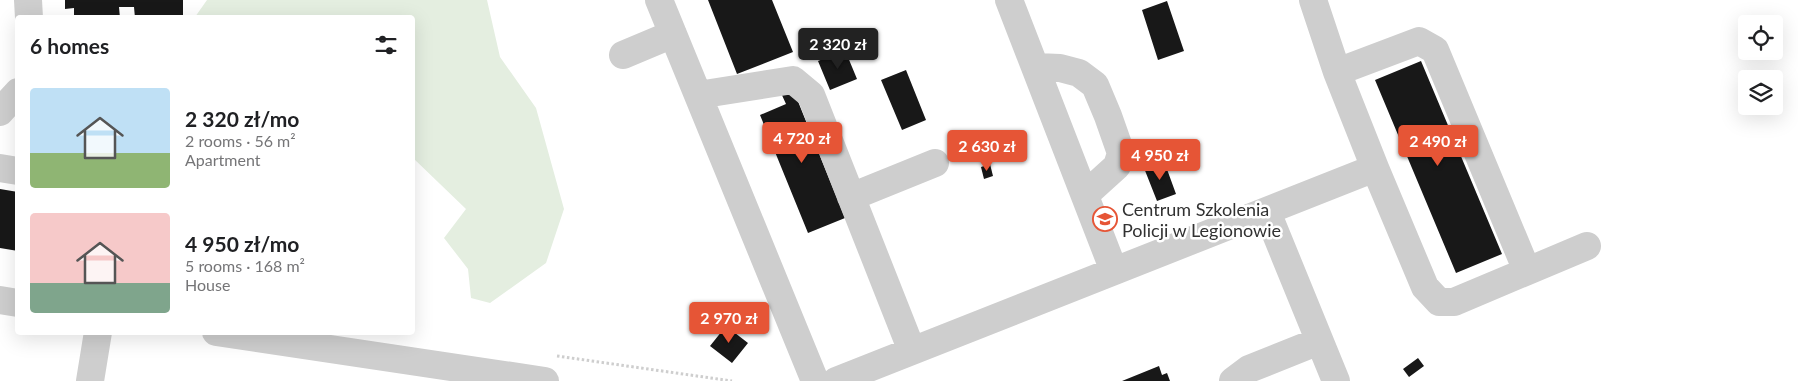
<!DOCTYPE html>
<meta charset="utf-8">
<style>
:root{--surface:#fff;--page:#f2f2f2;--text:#202124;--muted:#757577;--accent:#e65536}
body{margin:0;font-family:Lato,sans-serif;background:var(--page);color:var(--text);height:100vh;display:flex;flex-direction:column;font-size:19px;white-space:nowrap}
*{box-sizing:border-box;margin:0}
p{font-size:16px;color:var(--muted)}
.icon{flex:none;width:28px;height:28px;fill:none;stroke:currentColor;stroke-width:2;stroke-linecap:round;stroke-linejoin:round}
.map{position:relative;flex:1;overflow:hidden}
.sheet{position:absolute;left:15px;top:15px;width:400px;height:320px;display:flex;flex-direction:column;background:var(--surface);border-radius:5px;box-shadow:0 5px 20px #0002}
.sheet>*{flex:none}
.controls{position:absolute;left:1738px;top:15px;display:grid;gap:10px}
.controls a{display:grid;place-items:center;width:45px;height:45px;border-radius:5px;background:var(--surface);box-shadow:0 5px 20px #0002;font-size:25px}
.price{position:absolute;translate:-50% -42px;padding:0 11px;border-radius:5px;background:var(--accent);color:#fff;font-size:16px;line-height:32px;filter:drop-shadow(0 1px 2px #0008)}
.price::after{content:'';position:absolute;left:50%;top:30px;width:15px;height:11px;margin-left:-8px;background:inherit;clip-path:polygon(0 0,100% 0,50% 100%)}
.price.current{background:#222;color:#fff}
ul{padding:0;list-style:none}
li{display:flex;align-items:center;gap:15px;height:125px;padding:0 15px}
li span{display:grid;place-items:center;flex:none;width:140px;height:100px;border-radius:5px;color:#555}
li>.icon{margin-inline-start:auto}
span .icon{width:60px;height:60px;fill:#fffc;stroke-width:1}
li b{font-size:21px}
h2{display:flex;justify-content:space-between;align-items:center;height:60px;padding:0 15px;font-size:21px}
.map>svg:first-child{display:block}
.green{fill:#e4eee0}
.building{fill:#181818}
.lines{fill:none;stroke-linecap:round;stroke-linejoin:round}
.path{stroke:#cecece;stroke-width:3;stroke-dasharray:2.5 2.5;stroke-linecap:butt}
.minor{stroke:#cecece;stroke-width:28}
.labels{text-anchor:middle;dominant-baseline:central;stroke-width:5;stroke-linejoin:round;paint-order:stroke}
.poi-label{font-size:18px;fill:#313131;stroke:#fff;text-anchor:start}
</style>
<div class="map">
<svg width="1798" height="381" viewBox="0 0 1798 381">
<rect width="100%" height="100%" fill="#fff"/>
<path class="green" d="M207,0H487L500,57L536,108L564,209L546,263L490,303L471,298L468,269L444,238L466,209L413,158L412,18L195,17Z"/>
<path class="building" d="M65,0H183V18H135L134,7H119L120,18H74V8L65,9Z
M708,0H772L793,52L737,74Z
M1167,1L1184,51L1158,60L1142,10Z
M845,50L857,79L830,90L818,61Z
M1421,61L1502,254L1456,273L1375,80Z
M906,70L926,120L902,130L881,80Z
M793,89L845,218L808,233L760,115L786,104L781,93Z
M1164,161L1176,194L1157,201L1144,168Z
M990,164L993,176L984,179L981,167Z
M0,189L18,192V251L0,248Z
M726,326L748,343L732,363L710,346Z
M1418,358L1424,366L1409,377L1403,369Z
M1159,366L1162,375L1167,373L1170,381H1122Z"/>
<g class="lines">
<path class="path" d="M557,356L732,381"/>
<path class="minor" d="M28,0L29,18
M659,0L815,381
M1009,0L1114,271
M623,55L673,34
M1036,67L1060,68L1079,73L1095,85L1108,116L1121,153L1117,166L1085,195
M1337,72L1419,41L1435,50L1527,271
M698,95L793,80L811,95L912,351
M0,112L18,92
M0,168L18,171
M1375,168L1425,287L1439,302H1454L1587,246
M851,197L935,163
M1267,212L1336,381
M0,300L18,303
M216,332L545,381
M90,381L98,332
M836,381L1375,168L1337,72L1313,0
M1233,381L1249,369L1319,341"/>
</g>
<defs>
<symbol id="university-ring" viewBox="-11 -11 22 22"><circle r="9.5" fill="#fff" stroke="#e65536" stroke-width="1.5"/><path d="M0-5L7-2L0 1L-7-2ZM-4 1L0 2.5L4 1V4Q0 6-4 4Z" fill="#e65536"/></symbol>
</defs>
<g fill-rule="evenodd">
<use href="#university-ring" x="1091" y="205" width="28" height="28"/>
</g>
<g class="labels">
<g class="poi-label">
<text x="1122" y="209">Centrum Szkolenia<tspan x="1122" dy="21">Policji w Legionowie</tspan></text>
</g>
</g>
</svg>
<div class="controls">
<a><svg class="icon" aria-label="locate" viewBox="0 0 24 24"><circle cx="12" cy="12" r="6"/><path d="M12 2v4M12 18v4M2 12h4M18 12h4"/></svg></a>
<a><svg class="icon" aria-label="layers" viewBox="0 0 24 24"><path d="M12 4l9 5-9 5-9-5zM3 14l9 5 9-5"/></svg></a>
</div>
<b class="price current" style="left:838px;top:70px">2 320 zł</b>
<b class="price" style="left:802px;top:164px">4 720 zł</b>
<b class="price" style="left:1438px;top:167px">2 490 zł</b>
<b class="price" style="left:987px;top:172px">2 630 zł</b>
<b class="price" style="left:1160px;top:181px">4 950 zł</b>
<b class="price" style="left:729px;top:344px">2 970 zł</b>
<section class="sheet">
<h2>6 homes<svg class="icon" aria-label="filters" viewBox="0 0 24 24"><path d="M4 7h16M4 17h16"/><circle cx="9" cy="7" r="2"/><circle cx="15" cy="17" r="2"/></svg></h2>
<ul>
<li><span style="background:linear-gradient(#bfe0f5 65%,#8fb573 0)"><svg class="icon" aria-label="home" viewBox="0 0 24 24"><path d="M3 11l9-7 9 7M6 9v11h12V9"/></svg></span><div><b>2 320 zł/mo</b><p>2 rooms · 56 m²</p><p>Apartment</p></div></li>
<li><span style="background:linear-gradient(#f6c9c9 70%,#7fa58c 0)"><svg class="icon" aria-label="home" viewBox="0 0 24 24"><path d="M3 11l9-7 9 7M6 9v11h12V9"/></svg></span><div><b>4 950 zł/mo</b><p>5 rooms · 168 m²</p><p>House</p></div></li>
</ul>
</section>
</div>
